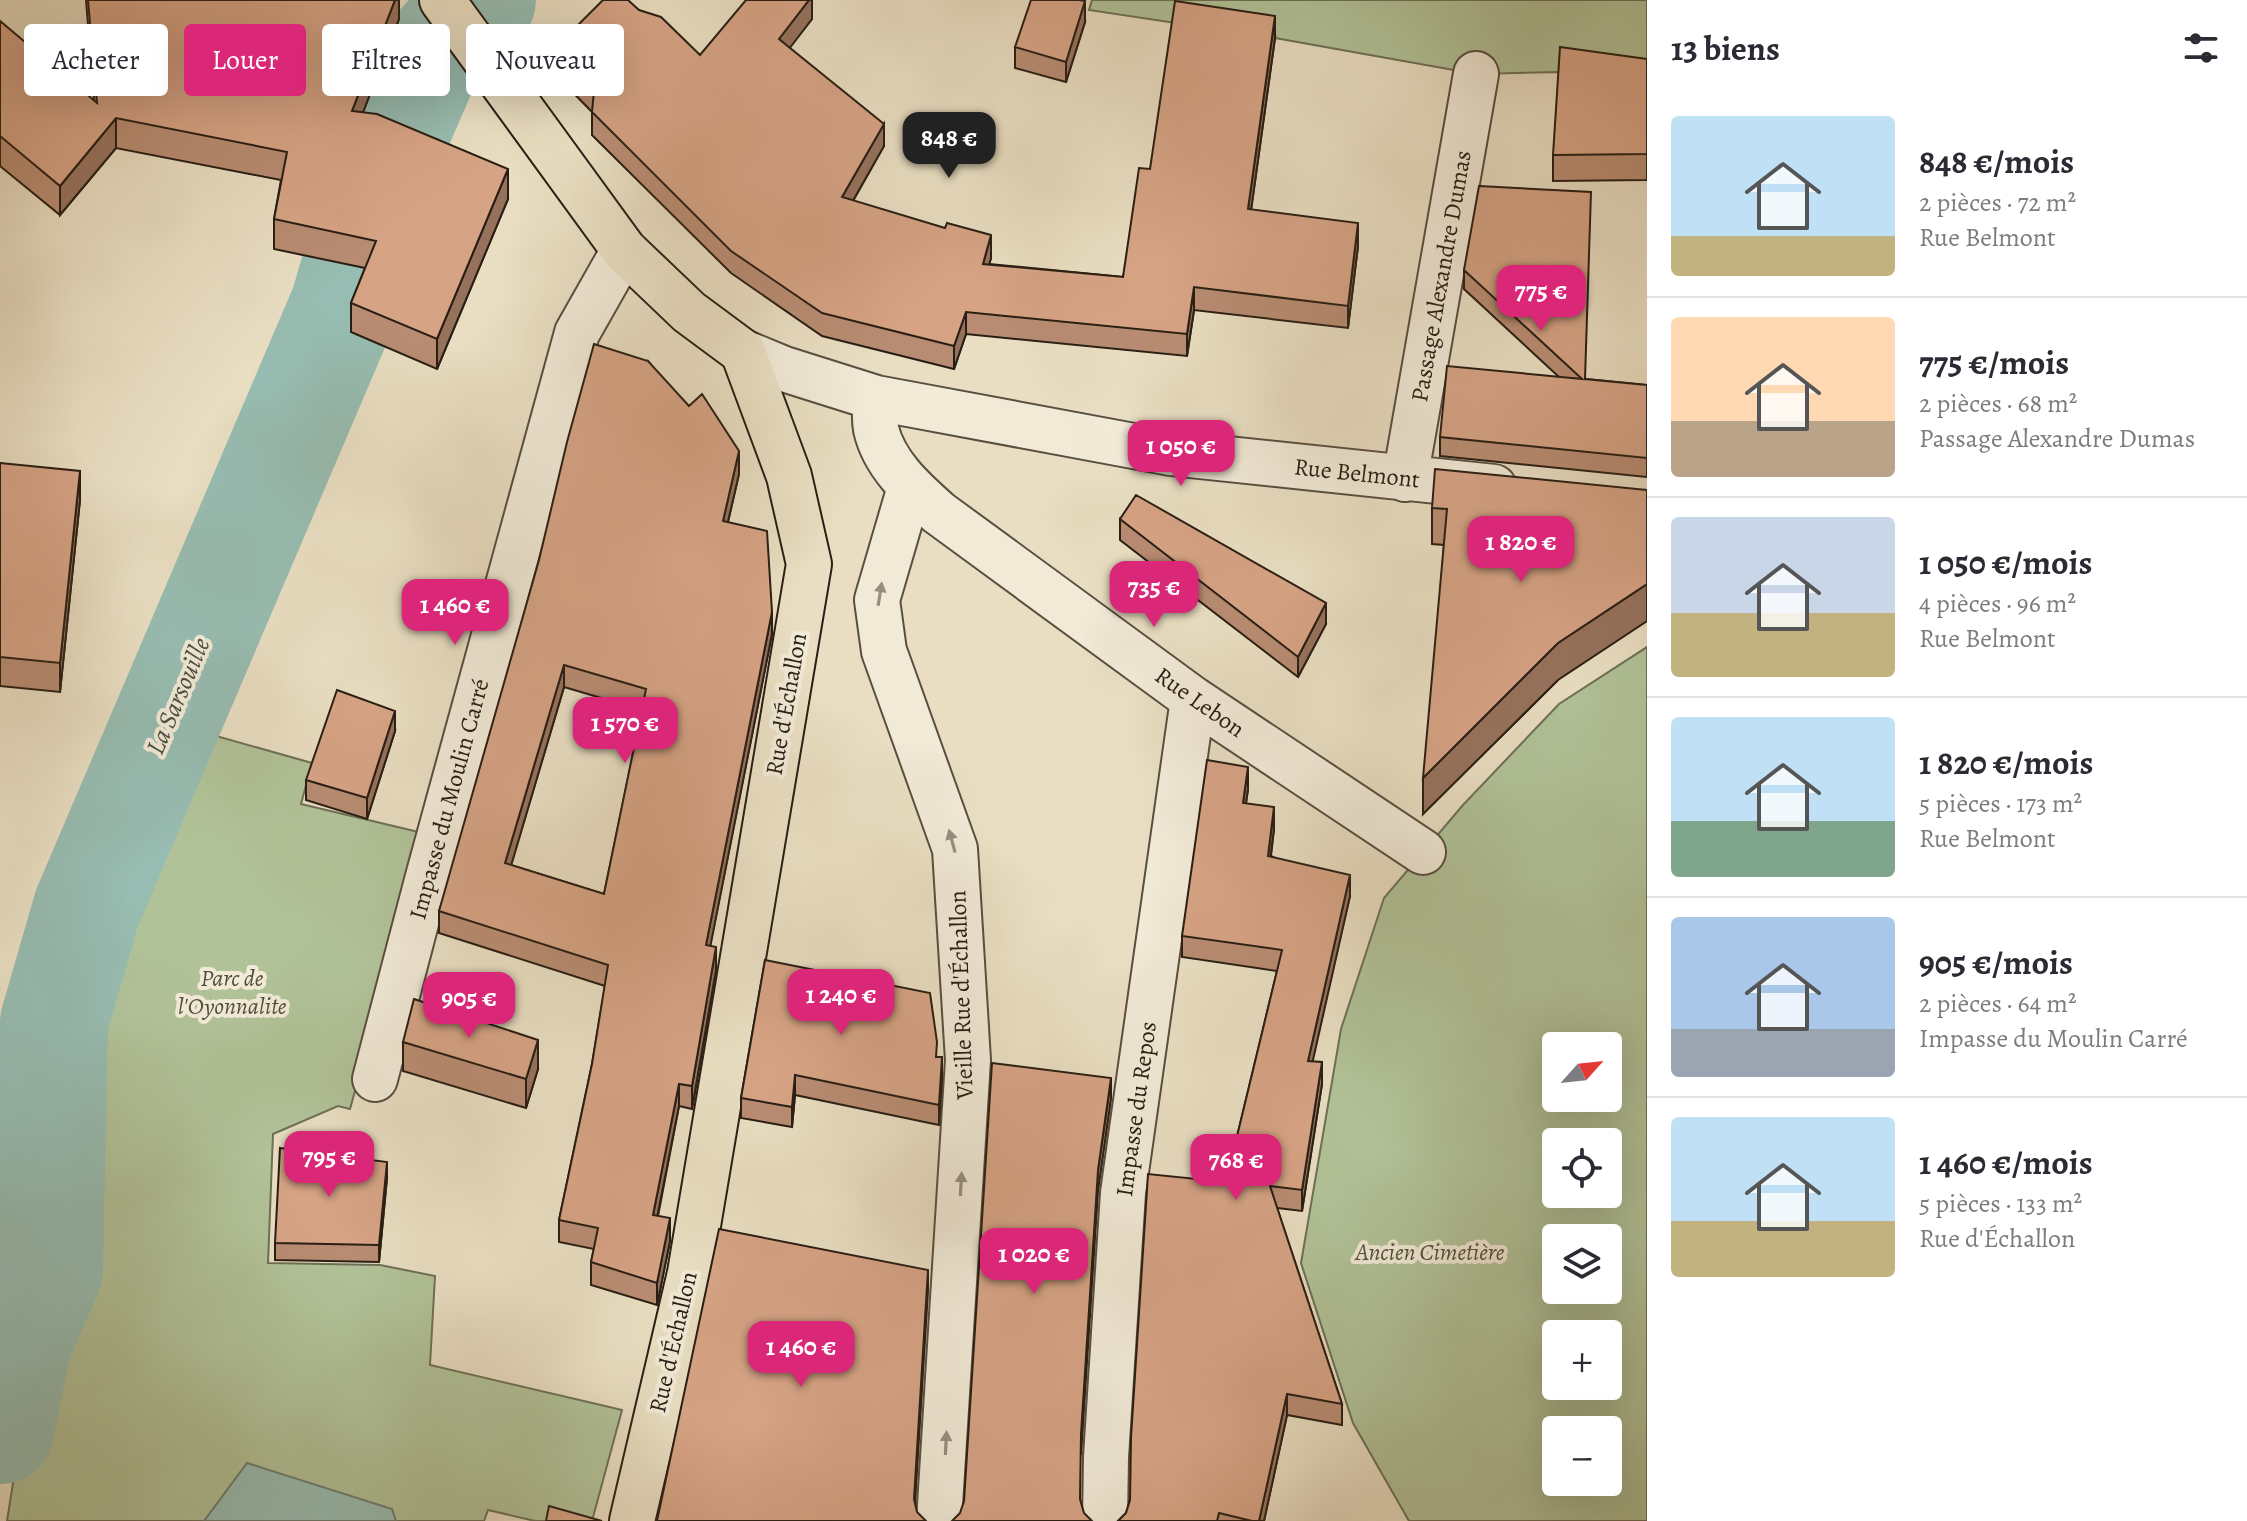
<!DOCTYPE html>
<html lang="fr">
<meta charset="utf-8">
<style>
:root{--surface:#fff;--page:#f2f2f3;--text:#2b2b33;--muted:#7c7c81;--line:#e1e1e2;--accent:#db2777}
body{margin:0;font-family:Alegreya,serif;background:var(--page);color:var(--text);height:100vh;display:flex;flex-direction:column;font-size:30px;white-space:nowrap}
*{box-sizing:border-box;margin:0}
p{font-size:26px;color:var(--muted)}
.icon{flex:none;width:44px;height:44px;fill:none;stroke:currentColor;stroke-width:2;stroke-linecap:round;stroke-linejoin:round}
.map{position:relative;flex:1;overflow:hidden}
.sheet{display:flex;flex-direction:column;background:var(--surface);width:600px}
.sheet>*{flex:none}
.hud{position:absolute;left:24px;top:24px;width:760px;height:72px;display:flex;gap:16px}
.needle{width:52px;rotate:63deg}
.tools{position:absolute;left:1542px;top:1032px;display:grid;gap:16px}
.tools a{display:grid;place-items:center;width:80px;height:80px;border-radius:8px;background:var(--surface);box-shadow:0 8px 32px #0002;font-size:40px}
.price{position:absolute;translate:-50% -68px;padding:0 18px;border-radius:16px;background:var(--accent);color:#fff;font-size:26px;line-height:52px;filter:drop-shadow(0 2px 4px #0008)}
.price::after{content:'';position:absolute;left:50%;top:48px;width:24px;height:18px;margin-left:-12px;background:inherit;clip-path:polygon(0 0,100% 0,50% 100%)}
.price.current{background:#222;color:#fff}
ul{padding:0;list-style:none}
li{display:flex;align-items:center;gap:24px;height:200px;padding:0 24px}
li+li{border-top:2px solid var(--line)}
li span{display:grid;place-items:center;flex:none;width:224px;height:160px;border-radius:8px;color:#555}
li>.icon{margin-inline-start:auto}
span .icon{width:96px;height:96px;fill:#fffc;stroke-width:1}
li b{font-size:34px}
h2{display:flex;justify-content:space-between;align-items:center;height:96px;padding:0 24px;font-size:34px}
.tag{padding:0 28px;border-radius:8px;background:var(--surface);box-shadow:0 8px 32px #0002;font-size:28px;line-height:72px}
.tag.current{background:var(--accent);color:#fff}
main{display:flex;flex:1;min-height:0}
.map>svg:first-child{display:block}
.green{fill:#b1c298;stroke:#6d7056;stroke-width:2;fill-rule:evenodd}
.water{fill:#97bcb1;stroke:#6b7d72;stroke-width:2}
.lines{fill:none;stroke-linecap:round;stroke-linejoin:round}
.river{stroke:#97bcb1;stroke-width:108}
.minor-casing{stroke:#594e40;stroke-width:48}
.major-casing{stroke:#291e14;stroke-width:48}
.minor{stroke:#f1ead7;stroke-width:44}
.major{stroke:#e9dec2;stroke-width:44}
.wall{fill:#b88c72;stroke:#291e14;stroke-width:2;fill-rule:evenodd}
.shaded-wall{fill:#96725d;stroke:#291e14;stroke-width:2}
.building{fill:#d6a385;stroke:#291e14;stroke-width:2;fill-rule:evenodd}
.oneway{fill:#978e7f}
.labels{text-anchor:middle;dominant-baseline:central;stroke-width:8;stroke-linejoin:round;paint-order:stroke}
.street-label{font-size:24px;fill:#291e14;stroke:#f1ead7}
.park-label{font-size:24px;font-style:italic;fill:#524f3c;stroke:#f1ead7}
.water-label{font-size:26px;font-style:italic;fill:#4a4d43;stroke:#f1ead7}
</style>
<main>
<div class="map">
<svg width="1647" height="1521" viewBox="0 0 1647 1521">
<rect width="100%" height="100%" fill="#e9dec2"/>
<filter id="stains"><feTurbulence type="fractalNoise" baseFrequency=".0025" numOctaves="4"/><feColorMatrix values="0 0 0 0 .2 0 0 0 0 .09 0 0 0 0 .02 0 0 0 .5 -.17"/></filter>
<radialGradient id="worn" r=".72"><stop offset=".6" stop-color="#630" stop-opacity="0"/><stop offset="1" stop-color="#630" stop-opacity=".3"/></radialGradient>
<path class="green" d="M1092,0H1647V84L1560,72L1476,74L1275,38L1089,10Z
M1647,647V1521H1409L1353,1423L1301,1263L1341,1029L1384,898L1463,805L1559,704ZM1556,1046H1608V1098H1556ZM1556,1142H1608V1194H1556ZM1556,1238H1608V1290H1556ZM1556,1334H1608V1386H1556ZM1556,1430H1608V1482H1556Z
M181,726L312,763L301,804L427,834L350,1109L338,1106L273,1134L268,1263L380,1265L435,1276L430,1365L622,1410L592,1521H535L488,1510L484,1521H7L33,1356C39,1331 53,1309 60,1284L68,1035L140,799Z"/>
<path class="water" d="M247,1463L392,1509L396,1521H204Z"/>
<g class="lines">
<path class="river" d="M0,1430L17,1345L49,1270L54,1022L87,908L344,306L392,141L427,60L482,0"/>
<defs>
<path id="minor" d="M743,352L784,369L876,398L1171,453L1494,487
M876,398C875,407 874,419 876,429C884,464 913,490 939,513L1193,699L1423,852
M1405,479L1476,74
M910,487L877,600L884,651L955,849L968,1060L939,1521
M375,1079L428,877L577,333L624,250
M1105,1521L1106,1457L1123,1193L1193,699"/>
<path id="major" d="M442,0L624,250L689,312L743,352L789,476L809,564L690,1273L632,1521"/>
</defs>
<use href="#minor" class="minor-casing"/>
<use href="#major" class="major-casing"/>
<use href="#minor" class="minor"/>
<use href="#major" class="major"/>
</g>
<path class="wall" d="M86,0H399V19L363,112L508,199L437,369L351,332V303L365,268L274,249V219L281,180L116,148L60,215L0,166V21L94,101Z
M812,0V19L789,48L884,146L853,201L991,258L989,264L1123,277L1150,169L1275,38L1251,210L1358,246L1348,328L1194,310L1187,356L966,334L954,369L822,336L731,273L592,135V112L553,72V50L639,10L700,55Z
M1085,22L1066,82L1015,68V47Z
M1647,59V180L1553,181V155Z
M1464,270L1586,379L1647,385V477L1440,456V437L1559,377L1464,289Z
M648,361L739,474L728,522L772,634L710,946L716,970L692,1109L679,1106L658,1216L670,1241L657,1305L591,1285V1262L594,1249L559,1242V1220L592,1064L605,986L439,933V911ZM564,687L642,710L604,894L511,865Z
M0,463L80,500L60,692L0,686Z
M1644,490L1558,680L1423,814L1444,545L1432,544V508Z
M1120,519L1326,624L1298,677L1120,540Z
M395,731L367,819L306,800V780Z
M1248,789L1246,803L1274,829L1271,856L1350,896L1312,1061L1322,1084L1302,1211L1277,1208L1342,1404V1425L1287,1415L1264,1521H1118L1126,1513L1226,1182L1277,971L1182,957V936Z
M765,960L937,1057L942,1078L939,1125L795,1095L792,1127L741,1118V1098Z
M403,1042L538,1069L526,1108L403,1071Z
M387,1178L379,1262L275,1260V1243Z"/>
<path class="shaded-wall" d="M395,0H399V19L352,141V111Z
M809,0H812V19L779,62V39Z
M1085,1V22L1066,82V62Z
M1275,16V38L1248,232V209Z
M116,118V148L60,215V186Z
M884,124V146L842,220V197Z
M508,169V199L437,369V339Z
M1358,223V246L1348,328V306Z
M991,235V258L983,286V264Z
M1194,287V310L1187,356V334Z
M966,312V334L954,369V346Z
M739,451V474L723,543V521Z
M80,471V500L60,692V663Z
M1647,584V621L1558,680L1423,814V778L1558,643Z
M1326,603V624L1298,677V657Z
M772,612V634L706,968V945Z
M564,665V687L505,886V863Z
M395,711V731L367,819V798Z
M1248,767V789L1243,824V803Z
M1274,807V829L1268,877V856Z
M1350,875V896L1308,1082V1061Z
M716,947V970L692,1109V1086Z
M538,1040V1069L526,1108V1079Z
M942,1057V1078L939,1125V1105Z
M1322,1062V1084L1302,1211V1190Z
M795,1075V1095L792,1127V1107Z
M1111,1078V1099L1098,1191L1081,1455V1434L1098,1170Z
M679,1084V1106L653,1238V1215Z
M387,1162V1178L379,1262V1245Z
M670,1218V1241L657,1305V1283Z
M928,1270V1291L914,1520V1499Z
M1287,1394V1415L1264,1521H1259Z"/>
<path class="building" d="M88,0H395L352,111L377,114L508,169L437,339L351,303L376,241L274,219L287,152L116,118L60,186L0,136V21L97,103Z
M603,0H628L639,10L661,17L700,55L746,0H809L779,39L884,124L842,197L945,228L947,223L991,235L983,264L1123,277L1139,168L1150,169L1175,1L1275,16L1248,209L1358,223L1348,306L1194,287L1187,334L966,312L954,346L822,313L731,251L592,112L594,91L553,50Z
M1031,0H1079L1085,1L1066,62L1015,47Z
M1560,47L1647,59V154L1553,155Z
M1479,186L1591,192L1585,379L1647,385V458L1440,437L1447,366L1582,379L1464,270Z
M594,344L648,361L689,406L702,394L739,451L723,521L767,531L772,612L706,945L716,947L692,1086L679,1084L653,1215L670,1218L657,1283L591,1262L598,1228L559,1220L592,1064L608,965L439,911L539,560L567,442ZM564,665L646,689L604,894L505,863Z
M0,463L80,471L60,663L0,657Z
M1435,469L1647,490V584L1558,643L1423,778L1447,509L1432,508Z
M1136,495L1326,603L1298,657L1120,519Z
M337,690L395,711L367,798L306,780Z
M1207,760L1248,767L1243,803L1274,807L1268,856L1350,875L1308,1061L1322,1062L1302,1190L1270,1186L1342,1404L1287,1394L1259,1521H1252L1219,1513L1217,1521H1118L1126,1513L1130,1500L1131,1437L1148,1174L1226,1182L1282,950L1182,936Z
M765,960L930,993L937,1042L936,1057H942L939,1105L795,1075L792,1107L741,1098Z
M414,999L538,1040L526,1079L403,1042Z
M992,1063L1111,1078L1098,1170L1081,1434L1080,1499L1084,1513L1092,1521H952L960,1513L964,1501Z
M280,1148L387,1162L379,1245L275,1243Z
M719,1229L928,1270L914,1499L917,1512L926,1521H657Z
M549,1506L602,1521H546Z"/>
<defs><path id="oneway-solid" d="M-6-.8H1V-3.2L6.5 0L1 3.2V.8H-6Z" transform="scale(2)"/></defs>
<g class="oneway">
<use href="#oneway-solid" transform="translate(880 594) rotate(-81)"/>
<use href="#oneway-solid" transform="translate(952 841) rotate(-105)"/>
<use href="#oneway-solid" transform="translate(961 1184) rotate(-87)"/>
<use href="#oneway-solid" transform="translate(946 1443) rotate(-87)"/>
</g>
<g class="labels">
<g class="street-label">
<text transform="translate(1441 276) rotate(-80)">Passage Alexandre Dumas</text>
<text transform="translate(1357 473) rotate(6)">Rue Belmont</text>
<text transform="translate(1200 702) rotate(35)">Rue Lebon</text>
<text transform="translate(786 704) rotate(-80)">Rue d'Échallon</text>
<text transform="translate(449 799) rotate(-75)">Impasse du Moulin Carré</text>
<text transform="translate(961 995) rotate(-92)">Vieille Rue d'Échallon</text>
<text transform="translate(1136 1109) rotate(-82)">Impasse du Repos</text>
<text transform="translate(673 1342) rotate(-77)">Rue d'Échallon</text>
</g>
<g class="park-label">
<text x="232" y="978">Parc de<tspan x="232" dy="28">l'Oyonnalite</tspan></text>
<text x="1430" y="1252">Ancien Cimetière</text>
</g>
<g class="water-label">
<text transform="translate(178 696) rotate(-67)">La Sarsouille</text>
</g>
</g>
<rect width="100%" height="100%" filter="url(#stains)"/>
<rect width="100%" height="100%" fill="url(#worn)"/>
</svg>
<div class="tools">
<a><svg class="needle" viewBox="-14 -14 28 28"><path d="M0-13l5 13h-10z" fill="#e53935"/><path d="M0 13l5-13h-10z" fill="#7c7c81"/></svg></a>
<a><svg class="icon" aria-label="locate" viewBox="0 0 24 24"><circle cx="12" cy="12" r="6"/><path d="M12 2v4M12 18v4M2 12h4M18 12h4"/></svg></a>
<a><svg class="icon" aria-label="layers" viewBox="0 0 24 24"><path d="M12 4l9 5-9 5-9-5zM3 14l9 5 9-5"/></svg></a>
<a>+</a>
<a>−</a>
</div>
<b class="price current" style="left:949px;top:180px">848 €</b>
<b class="price" style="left:1541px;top:333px">775 €</b>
<b class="price" style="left:1181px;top:488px">1 050 €</b>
<b class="price" style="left:1521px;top:584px">1 820 €</b>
<b class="price" style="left:1154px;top:629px">735 €</b>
<b class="price" style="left:455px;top:647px">1 460 €</b>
<b class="price" style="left:625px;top:765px">1 570 €</b>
<b class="price" style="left:841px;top:1037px">1 240 €</b>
<b class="price" style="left:469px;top:1040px">905 €</b>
<b class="price" style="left:329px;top:1199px">795 €</b>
<b class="price" style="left:1236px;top:1202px">768 €</b>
<b class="price" style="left:1034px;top:1296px">1 020 €</b>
<b class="price" style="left:801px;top:1389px">1 460 €</b>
<div class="hud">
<a class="tag">Acheter</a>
<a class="tag current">Louer</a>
<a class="tag">Filtres</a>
<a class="tag">Nouveau</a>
</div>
</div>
<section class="sheet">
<h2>13 biens<svg class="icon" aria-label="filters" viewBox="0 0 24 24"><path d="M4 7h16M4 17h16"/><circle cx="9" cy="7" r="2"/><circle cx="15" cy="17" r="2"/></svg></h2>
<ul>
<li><span style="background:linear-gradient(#bfe0f5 75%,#c2b280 0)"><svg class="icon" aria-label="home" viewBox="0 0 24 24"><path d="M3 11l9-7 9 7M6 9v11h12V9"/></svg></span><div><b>848 €/mois</b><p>2 pièces · 72 m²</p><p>Rue Belmont</p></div></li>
<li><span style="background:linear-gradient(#ffd9b3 65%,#b9a48a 0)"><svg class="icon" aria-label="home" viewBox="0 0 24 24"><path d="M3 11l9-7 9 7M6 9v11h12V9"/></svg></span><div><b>775 €/mois</b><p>2 pièces · 68 m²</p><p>Passage Alexandre Dumas</p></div></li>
<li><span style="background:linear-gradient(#c9d6e8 60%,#c2b280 0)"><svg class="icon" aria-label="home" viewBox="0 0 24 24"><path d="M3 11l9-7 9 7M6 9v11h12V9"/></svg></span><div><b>1 050 €/mois</b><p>4 pièces · 96 m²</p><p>Rue Belmont</p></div></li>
<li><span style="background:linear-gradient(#bfe0f5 65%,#7fa58c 0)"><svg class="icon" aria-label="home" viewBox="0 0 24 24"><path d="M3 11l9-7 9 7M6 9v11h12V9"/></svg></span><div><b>1 820 €/mois</b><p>5 pièces · 173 m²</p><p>Rue Belmont</p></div></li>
<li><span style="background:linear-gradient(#a9c7e8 70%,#9aa5b1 0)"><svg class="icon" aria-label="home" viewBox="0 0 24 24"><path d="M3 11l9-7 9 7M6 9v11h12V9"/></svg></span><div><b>905 €/mois</b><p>2 pièces · 64 m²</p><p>Impasse du Moulin Carré</p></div></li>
<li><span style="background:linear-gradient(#bfe0f5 65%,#c2b280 0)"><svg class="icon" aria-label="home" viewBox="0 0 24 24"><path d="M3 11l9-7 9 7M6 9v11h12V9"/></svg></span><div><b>1 460 €/mois</b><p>5 pièces · 133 m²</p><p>Rue d'Échallon</p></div></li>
</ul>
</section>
</main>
